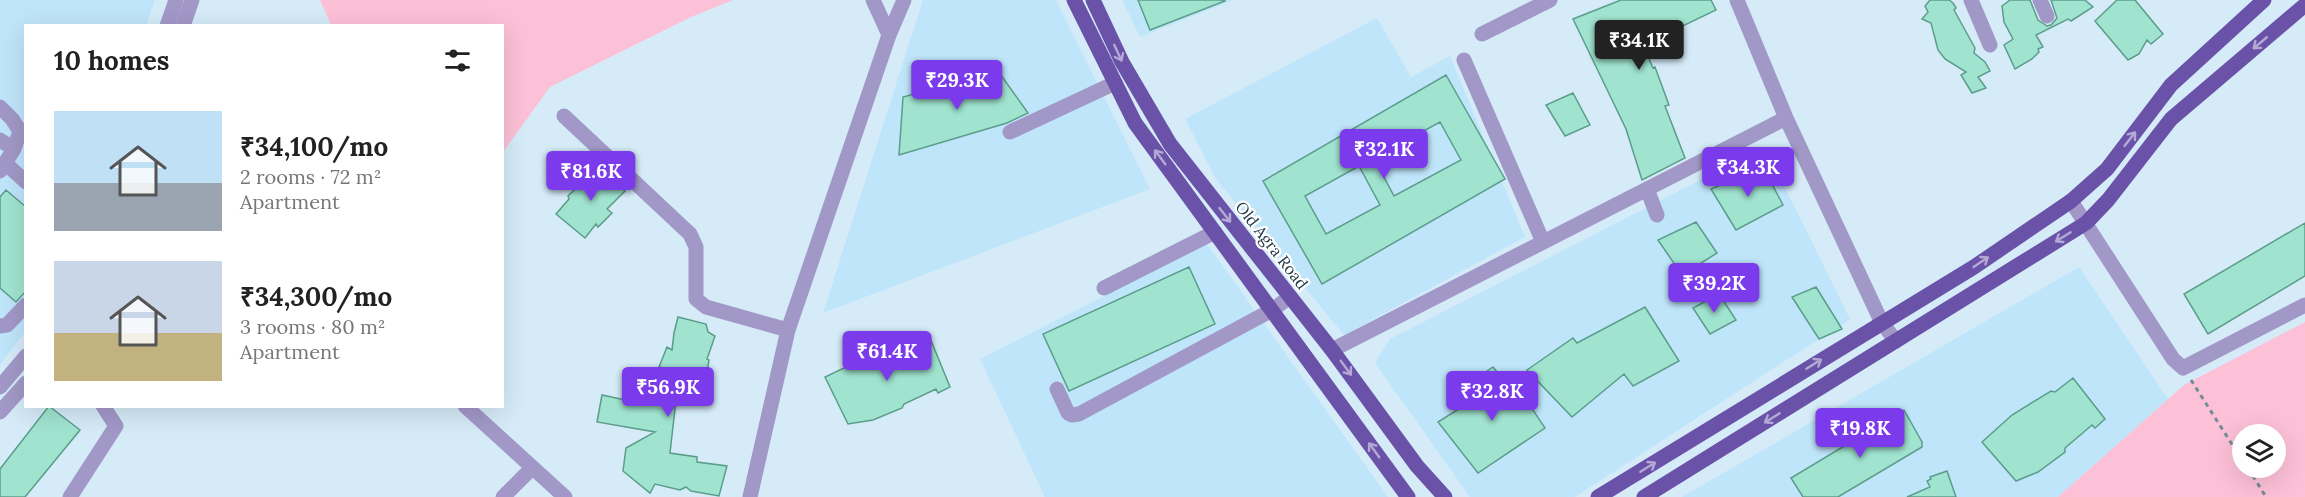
<!DOCTYPE html>
<meta charset="utf-8">
<style>
:root{--surface:#fff;--page:#f2f2f2;--text:#222;--muted:#767676;--accent:#7c3aed}
body{margin:0;font-family:Lora,serif;background:var(--page);color:var(--text);height:100vh;display:flex;flex-direction:column;font-size:22px;white-space:nowrap}
*{box-sizing:border-box;margin:0}
p{font-size:20px;color:var(--muted)}
.icon{flex:none;width:33px;height:33px;fill:none;stroke:currentColor;stroke-width:2;stroke-linecap:round;stroke-linejoin:round}
.map{position:relative;flex:1;overflow:hidden}
.panel{position:absolute;left:24px;top:24px;width:480px;height:384px;display:flex;flex-direction:column;background:var(--surface);border-radius:0px;box-shadow:0 6px 24px #0002}
.panel>*{flex:none}
.fabs{position:absolute;left:2232px;top:424px;display:grid;gap:12px}
.fabs a{display:grid;place-items:center;width:54px;height:54px;border-radius:50%;background:var(--surface);box-shadow:0 6px 24px #0002;font-size:30px}
.price{position:absolute;translate:-50% -51px;padding:0 14px;border-radius:6px;background:var(--accent);color:#fff;font-size:20px;line-height:39px;filter:drop-shadow(0 2px 3px #0008)}
.price::after{content:'';position:absolute;left:50%;top:36px;width:18px;height:14px;margin-left:-9px;background:inherit;clip-path:polygon(0 0,100% 0,50% 100%)}
.price.on{background:#222;color:#fff}
ul{padding:0;list-style:none}
li{display:flex;align-items:center;gap:18px;height:150px;padding:0 30px}
li span{display:grid;place-items:center;flex:none;width:168px;height:120px;border-radius:0px;color:#555}
li>.icon{margin-inline-start:auto}
span .icon{width:72px;height:72px;fill:#fffc;stroke-width:1}
li b{font-size:26px}
h2{display:flex;justify-content:space-between;align-items:center;height:72px;padding:0 30px;font-size:26px}
.map>svg:first-child{display:block}
.built{fill:#bfe5fb}
.green{fill:#fcc0d7;fill-rule:evenodd}
.building{fill:#a0e4d0;stroke:#5b9d8a;stroke-width:1.5;fill-rule:evenodd}
.lines{fill:none;stroke-linecap:round;stroke-linejoin:round}
.path{stroke:#748b98;stroke-width:3;stroke-dasharray:4.5 4.5;stroke-linecap:butt}
.minor{stroke:#a298c8;stroke-width:15}
.major{stroke:#6a52a9;stroke-width:15}
.oneway{stroke:#b4a8d4}
.labels{text-anchor:middle;dominant-baseline:central;stroke-width:4.5;stroke-linejoin:round;paint-order:stroke}
.street-label{font-size:16px;fill:#213845;stroke:#fff}
</style>
<div class="map">
<svg width="2305" height="497" viewBox="0 0 2305 497">
<rect width="100%" height="100%" fill="#d5ebf8"/>
<path class="built" d="M0,0H155L146,25L26,26L25,332L0,365Z
M923,0H1056L1150,189L823,313Z
M1122,0H1233L1140,37Z
M1377,18L1411,77L1450,56L1525,237L1344,335L1216,179L1185,119Z
M1765,147L1850,319L1575,497H1470L1375,363L1390,339Z
M1207,244L1388,497H1045L980,359Z
M2079,267L2168,399L2058,497H1682Z"/>
<path class="green" d="M320,0H733L691,17L550,87L503,152L502,26L331,25Z
M2305,322V497H2058L2184,385ZM2242,435H2276V468H2242Z"/>
<path class="building" d="M1138,0H1224L1225,1L1150,30Z
M1621,0H1711L1716,10L1643,45L1653,68L1655,67L1669,105L1665,106L1685,158L1642,180L1626,129L1573,19Z
M1930,0H1949L1953,3L1956,8L1954,10L1975,48L1974,53L1985,62L1990,71L1978,77L1986,88L1972,93L1961,75L1966,72L1945,59L1938,50L1931,23L1922,19L1928,12L1925,6Z
M2010,0H2030L2038,20L2047,26L2051,25L2057,18L2051,0H2085L2093,7L2071,21L2068,19L2036,35L2043,47L2038,49L2039,52L2032,59L2015,69L2004,45L2013,39L2004,22L2002,6Z
M2117,0H2135L2163,34L2151,44L2147,40L2139,54L2128,60L2095,21Z
M998,71L1028,113L1007,123L899,155L903,97Z
M1446,75L1505,179L1322,284L1263,181ZM1440,122L1461,160L1394,196L1374,158ZM1359,166L1380,205L1326,234L1305,196Z
M1573,93L1590,125L1565,136L1546,105Z
M599,166L625,191L607,209L612,213L598,227L596,224L585,238L556,214L569,199L568,196Z
M1763,167L1783,205L1736,230L1711,189Z
M6,190L26,207V291L16,302L0,288V197Z
M1696,222L1717,253L1682,275L1658,240Z
M2305,223V276L2208,334L2184,294Z
M1189,267L1215,324L1069,391L1043,334Z
M1816,287L1842,329L1819,339L1792,297Z
M1719,294L1736,320L1710,334L1693,308Z
M1645,307L1679,361L1633,386L1624,374L1572,417L1527,370L1573,338L1577,343Z
M678,317L706,324L708,332L715,336L707,359L709,360L704,390L690,391L676,400L670,453L697,457V462L727,466L719,496L691,491L686,487L680,490L655,484L650,493L623,471L626,448L655,432L597,422L602,395L648,405L670,369L659,367L667,347L672,350L674,333Z
M930,338L950,387L938,393L936,389L904,404L902,408L873,420L848,424L825,377L871,355L905,345L908,348Z
M1493,367L1507,384L1513,380L1545,428L1478,473L1438,422L1481,395L1471,382Z
M2073,378L2105,419L2095,428L2092,425L2065,448V452L2038,472L2016,481L1982,442L2012,415L2051,391L2055,392Z
M49,406L80,430L25,497H0V469Z
M1904,410L1922,442V447L1838,497H1803L1791,478Z
M1947,471L1956,497H1907L1930,487L1927,481L1931,479L1930,477Z"/>
<g class="lines">
<path class="path" d="M2191,380L2242,460
M2248,468L2266,497"/>
<path class="minor" d="M873,0L889,35
M1737,0L1786,118L1882,323L1896,341
M1971,0L1990,45
M2040,0L2047,16
M167,26L176,0
M183,26L192,0
M1482,34L1550,0
M1464,60L1543,242
M0,107L12,119L20,131L14,149L0,171
M564,116L690,234L696,247V299L706,307L788,330
M1010,132L1115,83
M0,140L14,149
M5,163L26,182
M1647,189L1657,215
M2071,201L2173,359L2183,368L2305,305
M1104,288L1215,232
M0,326L7,325L26,305
M1332,350L1786,118
M0,387L26,356
M1057,389L1068,413L1072,415L1079,414L1272,310L1290,297
M465,406L565,497
M0,412L26,383
M70,497L116,426L103,406
M503,497L532,468
M750,497L788,330L889,35L904,0"/>
<path class="major" d="M1074,0L1135,123L1408,497
M1093,0L1122,62L1170,144L1332,350L1417,466L1445,497
M1598,497L1974,267L2071,201L2107,169L2171,85L2264,0
M1644,497L2086,223L2108,200L2171,119L2305,5"/>
</g>
<defs><path id="oneway-shaft" d="M-6 0H5M1.5-3L5.5 0L1.5 3" fill="none" stroke-width="1.6" stroke-linecap="round" stroke-linejoin="round" transform="scale(1.5)"/></defs>
<g class="oneway">
<use href="#oneway-shaft" transform="translate(2260 43) rotate(140)"/>
<use href="#oneway-shaft" transform="translate(1118 53) rotate(65)"/>
<use href="#oneway-shaft" transform="translate(2130 139) rotate(-52)"/>
<use href="#oneway-shaft" transform="translate(1160 157) rotate(-126)"/>
<use href="#oneway-shaft" transform="translate(1225 215) rotate(52)"/>
<use href="#oneway-shaft" transform="translate(2063 237) rotate(148)"/>
<use href="#oneway-shaft" transform="translate(1981 262) rotate(-34)"/>
<use href="#oneway-shaft" transform="translate(1814 364) rotate(-32)"/>
<use href="#oneway-shaft" transform="translate(1346 368) rotate(54)"/>
<use href="#oneway-shaft" transform="translate(1772 418) rotate(148)"/>
<use href="#oneway-shaft" transform="translate(1374 450) rotate(-126)"/>
<use href="#oneway-shaft" transform="translate(1648 467) rotate(-32)"/>
</g>
<g class="labels">
<g class="street-label">
<text transform="translate(1272 245) rotate(52)">Old Agra Road</text>
</g>
</g>
</svg>
<div class="fabs">
<a><svg class="icon" aria-label="layers" viewBox="0 0 24 24"><path d="M12 4l9 5-9 5-9-5zM3 14l9 5 9-5"/></svg></a>
</div>
<b class="price on" style="left:1639px;top:71px">₹34.1K</b>
<b class="price" style="left:957px;top:111px">₹29.3K</b>
<b class="price" style="left:1384px;top:180px">₹32.1K</b>
<b class="price" style="left:1748px;top:198px">₹34.3K</b>
<b class="price" style="left:591px;top:202px">₹81.6K</b>
<b class="price" style="left:1714px;top:314px">₹39.2K</b>
<b class="price" style="left:887px;top:382px">₹61.4K</b>
<b class="price" style="left:668px;top:418px">₹56.9K</b>
<b class="price" style="left:1492px;top:422px">₹32.8K</b>
<b class="price" style="left:1860px;top:459px">₹19.8K</b>
<section class="panel">
<h2>10 homes<svg class="icon" aria-label="filters" viewBox="0 0 24 24"><path d="M4 7h16M4 17h16"/><circle cx="9" cy="7" r="2"/><circle cx="15" cy="17" r="2"/></svg></h2>
<ul>
<li><span style="background:linear-gradient(#bfe0f5 60%,#9aa5b1 0)"><svg class="icon" aria-label="home" viewBox="0 0 24 24"><path d="M3 11l9-7 9 7M6 9v11h12V9"/></svg></span><div><b>₹34,100/mo</b><p>2 rooms · 72 m²</p><p>Apartment</p></div></li>
<li><span style="background:linear-gradient(#c9d6e8 60%,#c2b280 0)"><svg class="icon" aria-label="home" viewBox="0 0 24 24"><path d="M3 11l9-7 9 7M6 9v11h12V9"/></svg></span><div><b>₹34,300/mo</b><p>3 rooms · 80 m²</p><p>Apartment</p></div></li>
</ul>
</section>
</div>
